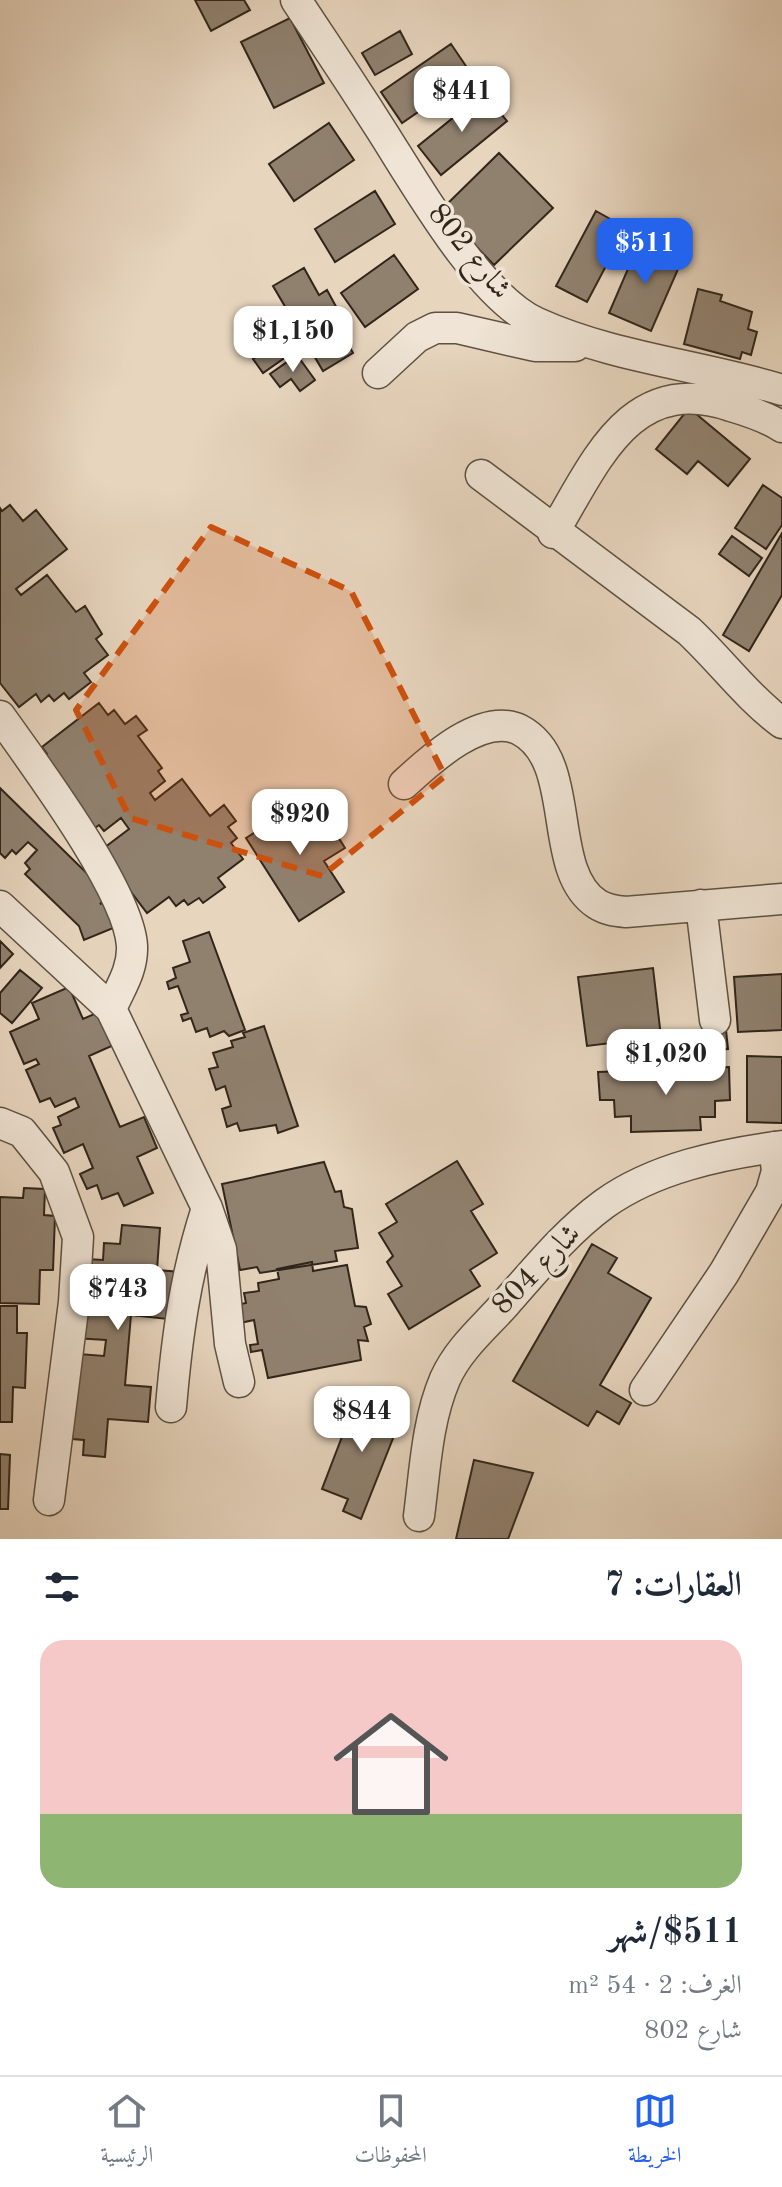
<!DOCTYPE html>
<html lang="ar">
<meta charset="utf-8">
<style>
:root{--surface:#fff;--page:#f2f2f3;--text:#1f2937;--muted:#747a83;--line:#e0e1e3;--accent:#2563eb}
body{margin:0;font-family:"Old Standard TT",Amiri,serif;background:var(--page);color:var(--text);direction:rtl;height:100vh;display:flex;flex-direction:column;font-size:30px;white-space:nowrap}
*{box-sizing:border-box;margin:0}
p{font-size:26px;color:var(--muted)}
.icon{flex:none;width:44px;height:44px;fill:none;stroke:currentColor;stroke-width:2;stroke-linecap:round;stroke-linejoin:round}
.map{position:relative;height:1539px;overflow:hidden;direction:ltr}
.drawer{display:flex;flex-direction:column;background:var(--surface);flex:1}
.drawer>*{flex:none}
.price{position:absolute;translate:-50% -68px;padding:0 18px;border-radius:16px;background:#fff;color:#222;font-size:26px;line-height:52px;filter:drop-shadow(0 2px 4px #0008)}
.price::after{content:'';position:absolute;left:50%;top:48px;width:24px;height:18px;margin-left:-12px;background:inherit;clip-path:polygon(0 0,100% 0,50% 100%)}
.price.selected{background:var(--accent);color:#fff}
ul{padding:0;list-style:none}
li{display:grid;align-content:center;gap:16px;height:424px;padding:0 40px}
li+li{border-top:2px solid var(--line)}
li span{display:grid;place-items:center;height:248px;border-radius:24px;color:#555}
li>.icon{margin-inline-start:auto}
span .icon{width:144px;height:144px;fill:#fffc;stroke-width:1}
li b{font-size:34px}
h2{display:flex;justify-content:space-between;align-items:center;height:96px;padding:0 40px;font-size:34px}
.dock{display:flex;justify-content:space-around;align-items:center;height:112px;border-top:2px solid var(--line);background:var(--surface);font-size:22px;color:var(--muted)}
.dock a{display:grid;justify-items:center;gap:4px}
.dock .selected{color:var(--accent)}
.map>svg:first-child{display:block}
.building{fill:#90816f;stroke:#31251a;stroke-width:2}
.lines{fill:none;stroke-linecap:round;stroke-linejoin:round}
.minor-casing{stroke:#5e5143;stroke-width:33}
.minor{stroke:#efe4d5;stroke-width:30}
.marked{fill:#cd510e;fill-opacity:0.2;stroke:#cd510e;stroke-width:6;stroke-dasharray:16 10;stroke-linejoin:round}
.labels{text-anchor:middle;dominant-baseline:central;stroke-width:7;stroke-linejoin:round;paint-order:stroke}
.street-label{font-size:30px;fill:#31251a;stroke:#efe4d5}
</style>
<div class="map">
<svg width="782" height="1539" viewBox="0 0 782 1539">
<rect width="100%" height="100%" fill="#e7d5be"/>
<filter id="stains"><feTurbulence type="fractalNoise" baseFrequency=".0025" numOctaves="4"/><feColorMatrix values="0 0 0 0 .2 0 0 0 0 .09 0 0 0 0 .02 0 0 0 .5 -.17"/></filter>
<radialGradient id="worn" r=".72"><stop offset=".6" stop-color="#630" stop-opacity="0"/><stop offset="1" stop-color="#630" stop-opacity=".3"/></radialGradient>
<path class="building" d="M195,0H244L250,10L211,31Z
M290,18L324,83L274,108L241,42Z
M400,31L412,54L375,75L362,53Z
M451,44L472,75L402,123L381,92Z
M484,93L507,121L441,175L418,146Z
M329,123L354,160L294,201L269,164Z
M499,153L553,208L494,265L441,210Z
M375,191L395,224L335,262L315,229Z
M596,211L626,228L587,302L556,286Z
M640,241L682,260L651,331L609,313Z
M394,255L418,289L365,327L341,293Z
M304,268L319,295L327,290L339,312L332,316L353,353L323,371L273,286Z
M698,289L722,295L720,301L752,312L748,329L757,332L751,355L742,352L740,359L684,344Z
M265,308L279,328L274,332L290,354L263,373L253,359L263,352L259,346L251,352L235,329Z
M297,355L315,380L300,391L291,379L280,387L270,374Z
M689,408L750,459L728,486L698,461L687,474L656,449Z
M763,485L782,498V525L766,549L735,528Z
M10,505L23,521L36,510L67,549L16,589L21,595L47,575L76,612L85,606L102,634L96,639L108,655L84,673L91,682L69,699L64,693L54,701L49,695L41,702L36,694L19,707L0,683V508L2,511Z
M782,533V595L749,651L723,635Z
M732,536L762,558L749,576L719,554Z
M99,703L108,715L114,710L125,724L136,716L147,730L138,736L162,768L158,771L165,781L150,793L155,800L182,779L210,816L224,805L236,821L228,827L237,838L231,843L243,859L218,878L225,887L203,903L199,898L188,905L184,900L176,906L169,897L147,913L100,851L129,829L121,818L104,831L99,825L87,834L37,761L47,754L42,747Z
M0,788L109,895L100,904L113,899L123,924L84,940L79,926L25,874L30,869L25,863L37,850L28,842L16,854L12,850L5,858L0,853Z
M312,796L345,848L324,861L344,892L299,921L246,838Z
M209,932L245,1030L229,1036L224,1031L210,1037L207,1028L196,1032L191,1018L183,1021L181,1015L188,1013L178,986L169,989L167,982L176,978L173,968L190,962L183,941Z
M0,941L13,954L0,968Z
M653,968L661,1037L587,1046L578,977Z
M20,970L42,988L12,1023L0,1013V993Z
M782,974V1030L738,1032L734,977Z
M69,987L83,1019L101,1011L116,1044L89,1056L120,1127L144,1117L157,1148L137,1157L153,1193L124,1206L118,1193L102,1199L97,1185L87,1189L80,1174L93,1168L83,1144L64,1153L53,1128L61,1125L58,1117L79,1107L75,1098L55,1107L50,1098L40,1102L26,1070L39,1064L36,1059L24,1064L10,1032L39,1019L32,1003Z
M264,1026L298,1126L278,1133L276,1125L240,1131L237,1123L227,1127L222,1109L231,1106L225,1086L216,1090L209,1069L218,1067L213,1053L233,1047L231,1041L245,1037L243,1033Z
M726,1030L728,1049L686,1052L685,1033Z
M747,1056L782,1057V1123L747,1122Z
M729,1067L730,1100L715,1101V1117H700L701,1130L631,1132V1116L615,1117L614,1100H600L598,1072Z
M457,1161L483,1204L471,1211L497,1253L470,1270L480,1286L409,1329L388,1294L402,1286L387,1262L393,1256L379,1233L397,1222L386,1204Z
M324,1162L335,1192L341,1191L344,1207L352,1209L358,1248L335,1251L337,1261L260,1273L257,1267L240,1270L222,1184Z
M24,1188L45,1189L44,1215L55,1216L53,1270H40L39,1304L0,1303V1197L23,1198Z
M122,1225L160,1228L157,1270L181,1272L177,1320L131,1315L125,1385L151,1387L148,1422L108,1419L105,1457L83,1455L84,1440L72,1439L79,1354L104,1356L106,1340L74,1338L78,1289L95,1291L96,1280L86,1279L87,1259L103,1260L104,1243L120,1244Z
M592,1244L617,1258L608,1273L651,1298L600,1385L631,1403L619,1424L597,1411L588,1426L513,1381Z
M312,1262L313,1271L347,1265L355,1306L366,1307L371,1324L364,1327L368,1341L358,1340L361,1360L268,1378L262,1350L251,1352L250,1345L258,1344L254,1320L240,1323L236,1305L246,1303L244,1293L259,1291L258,1283L279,1279L277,1269Z
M0,1306H17V1333H27L25,1388L13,1387L12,1422H0Z
M358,1395L403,1413L361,1519L343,1511L348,1499L322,1489Z
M0,1454L10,1455L8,1509H0Z
M474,1460L533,1473L508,1539H456Z"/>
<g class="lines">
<defs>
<path id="minor" d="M296,0C323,41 350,81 376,122C412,177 477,296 537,323C614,358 701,365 782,390
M378,373L417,337L435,328H457L535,346H575
M481,475L689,631C721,661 747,697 782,723
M553,533C596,462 630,372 731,406C748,411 767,417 782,427
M0,716C34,764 129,891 132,946C133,970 120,988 111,1009L0,906
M404,784C429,761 482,711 520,730C579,761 545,870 597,904C606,910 616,911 626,912L782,899
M701,905L715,1020
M111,1009L207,1208L221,1249L230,1344L239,1382
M0,1123L22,1132L54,1172L78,1237L74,1302L49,1500
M645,1390L724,1273L771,1192L777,1171L774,1147
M171,1407C177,1336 185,1276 207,1208
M419,1516C425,1470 427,1421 445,1379C459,1348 484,1328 506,1303C537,1268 566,1232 604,1204C654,1168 722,1154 782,1146"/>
</defs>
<use href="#minor" class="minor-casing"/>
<use href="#minor" class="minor"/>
</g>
<path class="marked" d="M211,527L351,591L445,776L322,876L130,818L76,710Z"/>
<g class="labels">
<g class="street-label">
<text transform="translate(469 252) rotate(51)">شارع 802</text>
<text transform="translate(537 1270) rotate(-46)">شارع 804</text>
</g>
</g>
<rect width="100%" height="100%" filter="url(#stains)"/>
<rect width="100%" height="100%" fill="url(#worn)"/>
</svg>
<b class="price" style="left:462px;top:134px">$441</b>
<b class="price selected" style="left:645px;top:286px">$511</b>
<b class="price" style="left:293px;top:374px">$1,150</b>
<b class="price" style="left:300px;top:857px">$920</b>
<b class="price" style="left:666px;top:1097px">$1,020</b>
<b class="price" style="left:118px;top:1332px">$743</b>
<b class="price" style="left:362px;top:1454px">$844</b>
</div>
<section class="drawer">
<h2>العقارات: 7<svg class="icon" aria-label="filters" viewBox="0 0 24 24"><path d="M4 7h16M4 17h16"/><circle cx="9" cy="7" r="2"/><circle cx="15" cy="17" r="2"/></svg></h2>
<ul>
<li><span style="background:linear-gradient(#f6c9c9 70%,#8fb573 0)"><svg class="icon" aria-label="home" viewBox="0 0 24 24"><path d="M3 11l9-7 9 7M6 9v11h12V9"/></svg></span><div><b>$511/شهر</b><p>الغرف: 2 · 54 m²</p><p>شارع 802</p></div></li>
</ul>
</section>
<nav class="dock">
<a class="selected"><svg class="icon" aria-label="map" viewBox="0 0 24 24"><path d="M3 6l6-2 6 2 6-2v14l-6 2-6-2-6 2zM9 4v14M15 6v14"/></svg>الخريطة</a>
<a><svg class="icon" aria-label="saved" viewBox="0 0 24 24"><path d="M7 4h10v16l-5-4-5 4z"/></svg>المحفوظات</a>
<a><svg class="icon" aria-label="home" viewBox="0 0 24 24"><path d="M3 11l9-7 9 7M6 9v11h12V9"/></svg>الرئيسية</a>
</nav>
